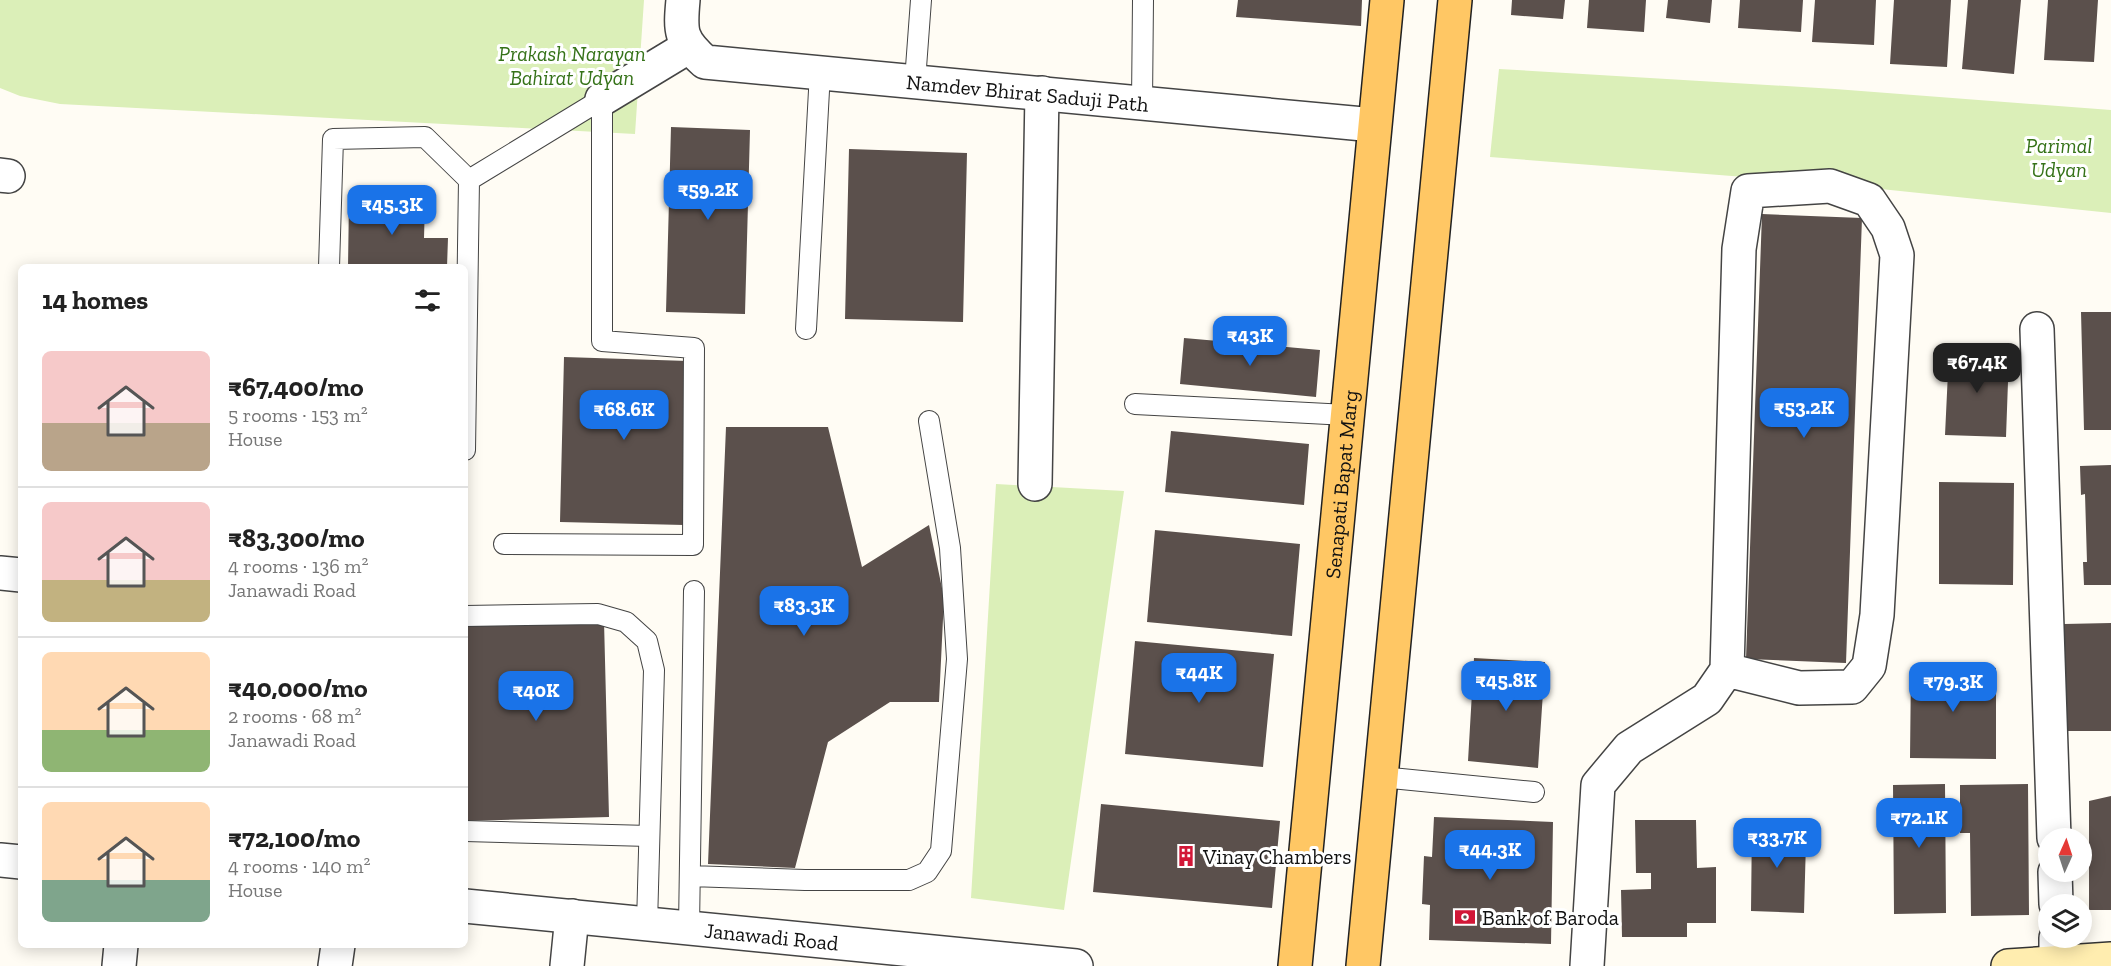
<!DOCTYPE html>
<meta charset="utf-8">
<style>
:root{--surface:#fff;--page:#f2f2f2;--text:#222;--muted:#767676;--line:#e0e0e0;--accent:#1a73e8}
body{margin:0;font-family:"Zilla Slab",serif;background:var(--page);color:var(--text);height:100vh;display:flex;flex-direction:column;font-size:22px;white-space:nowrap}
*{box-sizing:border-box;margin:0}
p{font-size:20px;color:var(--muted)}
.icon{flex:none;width:33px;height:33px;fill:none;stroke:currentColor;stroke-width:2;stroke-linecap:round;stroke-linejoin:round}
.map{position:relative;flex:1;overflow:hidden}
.side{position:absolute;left:18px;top:264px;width:450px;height:684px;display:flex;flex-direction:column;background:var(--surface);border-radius:9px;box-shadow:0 3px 15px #0003}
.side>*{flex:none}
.needle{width:39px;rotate:3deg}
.fabs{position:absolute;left:2038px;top:828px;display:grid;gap:12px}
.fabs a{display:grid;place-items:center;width:54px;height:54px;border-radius:50%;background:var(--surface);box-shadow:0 3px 15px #0003;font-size:30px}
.price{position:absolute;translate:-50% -51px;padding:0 14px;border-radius:12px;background:var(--accent);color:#fff;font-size:20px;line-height:39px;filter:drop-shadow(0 2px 3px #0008)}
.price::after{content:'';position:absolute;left:50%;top:36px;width:18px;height:14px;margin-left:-9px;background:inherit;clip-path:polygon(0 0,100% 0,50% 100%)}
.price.selected{background:#222;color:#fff}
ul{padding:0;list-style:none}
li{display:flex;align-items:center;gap:18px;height:150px;padding:0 24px}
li+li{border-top:2px solid var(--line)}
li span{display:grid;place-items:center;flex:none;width:168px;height:120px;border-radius:9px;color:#555}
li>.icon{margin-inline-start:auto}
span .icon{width:72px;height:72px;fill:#fffc;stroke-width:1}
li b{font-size:26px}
h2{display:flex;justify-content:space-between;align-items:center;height:72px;padding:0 24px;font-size:26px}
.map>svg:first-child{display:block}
.green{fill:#dbefb8}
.building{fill:#5b504c}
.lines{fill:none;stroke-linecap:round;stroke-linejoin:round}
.service-casing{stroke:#444;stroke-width:22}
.minor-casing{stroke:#444;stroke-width:36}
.tertiary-casing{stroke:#444;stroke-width:36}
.secondary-casing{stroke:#333;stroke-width:36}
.primary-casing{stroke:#222;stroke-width:36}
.service{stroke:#fff;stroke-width:20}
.minor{stroke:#fff;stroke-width:33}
.tertiary{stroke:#fff;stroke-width:33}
.secondary{stroke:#ffedaf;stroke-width:33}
.primary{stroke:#ffc764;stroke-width:33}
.labels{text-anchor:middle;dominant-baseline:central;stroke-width:6;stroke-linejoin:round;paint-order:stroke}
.park-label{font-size:21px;font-style:italic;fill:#357218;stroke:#fff}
.street-label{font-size:21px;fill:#111;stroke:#fff}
.poi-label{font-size:21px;fill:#111;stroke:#fff;text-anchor:start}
</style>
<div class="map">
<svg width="2111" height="966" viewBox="0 0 2111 966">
<rect width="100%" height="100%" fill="#fffcf4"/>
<path class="green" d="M0,0H644L635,134L60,104L20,96L0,88Z
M1499,69L1835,89L2111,110V213L1833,184L1490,157Z
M996,484L1124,491L1064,910L971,898Z"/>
<path class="building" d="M1238,0H1362L1361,26L1236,17Z
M1512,0H1565L1563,19L1511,15Z
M1589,0H1646L1644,32L1587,28Z
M1668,0H1712L1710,23L1666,18Z
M1740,0H1803L1801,32L1738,28Z
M1815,0H1876L1874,45L1812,42Z
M1894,0H1951L1947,67L1890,64Z
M1968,0H2021L2014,74L1962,69Z
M2048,0H2098L2094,62L2044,60Z
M671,127L750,130L745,314L666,312Z
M849,149L967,153L963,322L845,319Z
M349,200L425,202L424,238H448L447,267H348Z
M1762,214L1862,218L1846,663L1746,659Z
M2081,312H2111V430H2084Z
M1184,338L1320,350L1316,397L1180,384Z
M1949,351L2009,354L2006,437L1945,435Z
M564,357L688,361L684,525L560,522Z
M726,427H828L862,567L929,525L944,598L939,702H890L828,742L795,868L708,864Z
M1171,431L1309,444L1304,505L1165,492Z
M2111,465V585H2084L2083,562H2087L2085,494L2081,495L2080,466Z
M1939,482L2014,483L2013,585L1939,584Z
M1155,530L1300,544L1292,636L1147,622Z
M604,621L609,817L465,821V625Z
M2111,623V731H2065L2064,624Z
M1135,641L1274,654L1263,767L1125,754Z
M1474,658L1545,662L1538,768L1468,761Z
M1911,667L1996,668V759L1910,758Z
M1945,784L1946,913L1894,914L1893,785Z
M2028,784L2029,915L1971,916L1970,833H1960V785Z
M2111,796V910H2089V801Z
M1101,804L1280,821L1272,908L1093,892Z
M1434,817L1553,822L1551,944L1429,940L1430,905L1422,904L1424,856L1432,857Z
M1635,820H1696L1697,868L1716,867V923H1687V937H1622L1621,890L1651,889V873H1636Z
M1752,821L1788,822L1787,841H1806L1804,913L1751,911Z"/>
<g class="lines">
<defs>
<path id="service" d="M915,81L921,0
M1142,102L1143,0
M469,180L602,99
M329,267L333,139L425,137L469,180L465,450
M806,329L820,72
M1135,404L1347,415
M504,544L693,545L694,348L602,341V99
M465,616L598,614L626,622L647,641L654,670L647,924
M1381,777L1534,792
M465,831L649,836
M690,876L805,880H909L927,872L941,851L957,659L950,548L929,421
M689,928L694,591"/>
<path id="minor" d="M602,99L688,47
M0,175L8,176
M2037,329L2054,838
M1035,484L1042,93
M0,573L21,575
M2055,872L2056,904
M2056,963V938
M119,966L121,945
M335,966L338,945
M567,966L572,916
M1587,966L1598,785L1629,748L1707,699L1727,670L1739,249L1748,191L1830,186L1869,200L1888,228L1897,255L1877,615L1869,666L1852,687L1799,688L1727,670"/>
<g id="tertiary">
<path id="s1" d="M683,0C680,32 680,40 705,62L1374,125"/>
<path d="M0,860L21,862"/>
<path id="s2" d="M465,906L1076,966"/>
</g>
<path id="secondary" d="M2008,966L2111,959"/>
<g id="primary">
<path id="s3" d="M1295,966L1387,0"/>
<path d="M1363,966L1455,0"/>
</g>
</defs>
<use href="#service" class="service-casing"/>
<use href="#minor" class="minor-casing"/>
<use href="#tertiary" class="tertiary-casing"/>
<use href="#secondary" class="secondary-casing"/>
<use href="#primary" class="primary-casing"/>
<use href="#service" class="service"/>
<use href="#minor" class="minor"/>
<use href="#tertiary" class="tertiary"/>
<use href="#secondary" class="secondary"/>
<use href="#primary" class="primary"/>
</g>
<defs>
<symbol id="building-bare" viewBox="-9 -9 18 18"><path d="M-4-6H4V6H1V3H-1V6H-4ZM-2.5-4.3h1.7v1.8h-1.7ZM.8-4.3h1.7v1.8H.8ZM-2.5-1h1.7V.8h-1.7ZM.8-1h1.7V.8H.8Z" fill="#d21737" stroke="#fff" stroke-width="2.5" paint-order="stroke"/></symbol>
<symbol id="bank-bare" viewBox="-9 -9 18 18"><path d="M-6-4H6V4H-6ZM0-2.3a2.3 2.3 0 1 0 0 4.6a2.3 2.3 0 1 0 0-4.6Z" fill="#d21737" stroke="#fff" stroke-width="2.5" paint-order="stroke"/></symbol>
</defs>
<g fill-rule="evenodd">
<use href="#building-bare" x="1171" y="841" width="30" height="30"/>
<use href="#bank-bare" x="1450" y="902" width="30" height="30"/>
</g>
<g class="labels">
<g class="park-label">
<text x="572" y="53">Prakash Narayan<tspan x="572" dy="24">Bahirat Udyan</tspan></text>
<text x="2059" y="145">Parimal<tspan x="2059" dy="24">Udyan</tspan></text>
</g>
<g class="street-label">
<text stroke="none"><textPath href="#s1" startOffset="394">Namdev Bhirat Saduji Path</textPath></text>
<text stroke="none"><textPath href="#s3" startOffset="484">Senapati Bapat Marg</textPath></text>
<text stroke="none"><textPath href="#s2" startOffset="308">Janawadi Road</textPath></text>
</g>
<g class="poi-label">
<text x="1203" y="856">Vinay Chambers</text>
<text x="1482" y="917">Bank of Baroda</text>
</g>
</g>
</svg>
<div class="fabs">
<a><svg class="needle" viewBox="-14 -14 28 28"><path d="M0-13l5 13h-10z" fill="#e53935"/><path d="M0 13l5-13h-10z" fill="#767676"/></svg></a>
<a><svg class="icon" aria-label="layers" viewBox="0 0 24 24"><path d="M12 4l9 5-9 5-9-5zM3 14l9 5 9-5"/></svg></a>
</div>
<b class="price" style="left:708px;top:221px">₹59.2K</b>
<b class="price" style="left:392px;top:236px">₹45.3K</b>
<b class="price" style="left:1250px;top:367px">₹43K</b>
<b class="price selected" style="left:1977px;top:394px">₹67.4K</b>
<b class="price" style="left:1804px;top:439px">₹53.2K</b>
<b class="price" style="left:624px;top:441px">₹68.6K</b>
<b class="price" style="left:804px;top:637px">₹83.3K</b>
<b class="price" style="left:1199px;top:704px">₹44K</b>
<b class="price" style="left:1506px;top:712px">₹45.8K</b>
<b class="price" style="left:1953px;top:713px">₹79.3K</b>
<b class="price" style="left:536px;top:722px">₹40K</b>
<b class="price" style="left:1919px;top:849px">₹72.1K</b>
<b class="price" style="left:1777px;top:869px">₹33.7K</b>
<b class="price" style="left:1490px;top:881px">₹44.3K</b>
<section class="side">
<h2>14 homes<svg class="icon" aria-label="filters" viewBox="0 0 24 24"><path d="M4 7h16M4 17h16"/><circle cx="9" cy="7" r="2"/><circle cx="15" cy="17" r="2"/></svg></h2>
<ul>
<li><span style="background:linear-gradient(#f6c9c9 60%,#b9a48a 0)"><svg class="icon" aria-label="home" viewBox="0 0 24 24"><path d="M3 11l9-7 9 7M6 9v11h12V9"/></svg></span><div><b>₹67,400/mo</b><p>5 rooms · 153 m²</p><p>House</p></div></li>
<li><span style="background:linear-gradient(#f6c9c9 65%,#c2b280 0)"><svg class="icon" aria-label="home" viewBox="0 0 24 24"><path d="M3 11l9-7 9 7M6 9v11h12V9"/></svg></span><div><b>₹83,300/mo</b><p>4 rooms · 136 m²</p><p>Janawadi Road</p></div></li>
<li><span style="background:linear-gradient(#ffd9b3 65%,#8fb573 0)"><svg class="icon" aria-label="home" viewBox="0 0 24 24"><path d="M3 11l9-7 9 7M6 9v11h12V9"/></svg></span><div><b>₹40,000/mo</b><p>2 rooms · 68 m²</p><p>Janawadi Road</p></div></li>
<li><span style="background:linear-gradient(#ffd9b3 65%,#7fa58c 0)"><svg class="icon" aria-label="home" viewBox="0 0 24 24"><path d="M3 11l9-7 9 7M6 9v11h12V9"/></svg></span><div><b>₹72,100/mo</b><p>4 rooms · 140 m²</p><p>House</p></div></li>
</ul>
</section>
</div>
